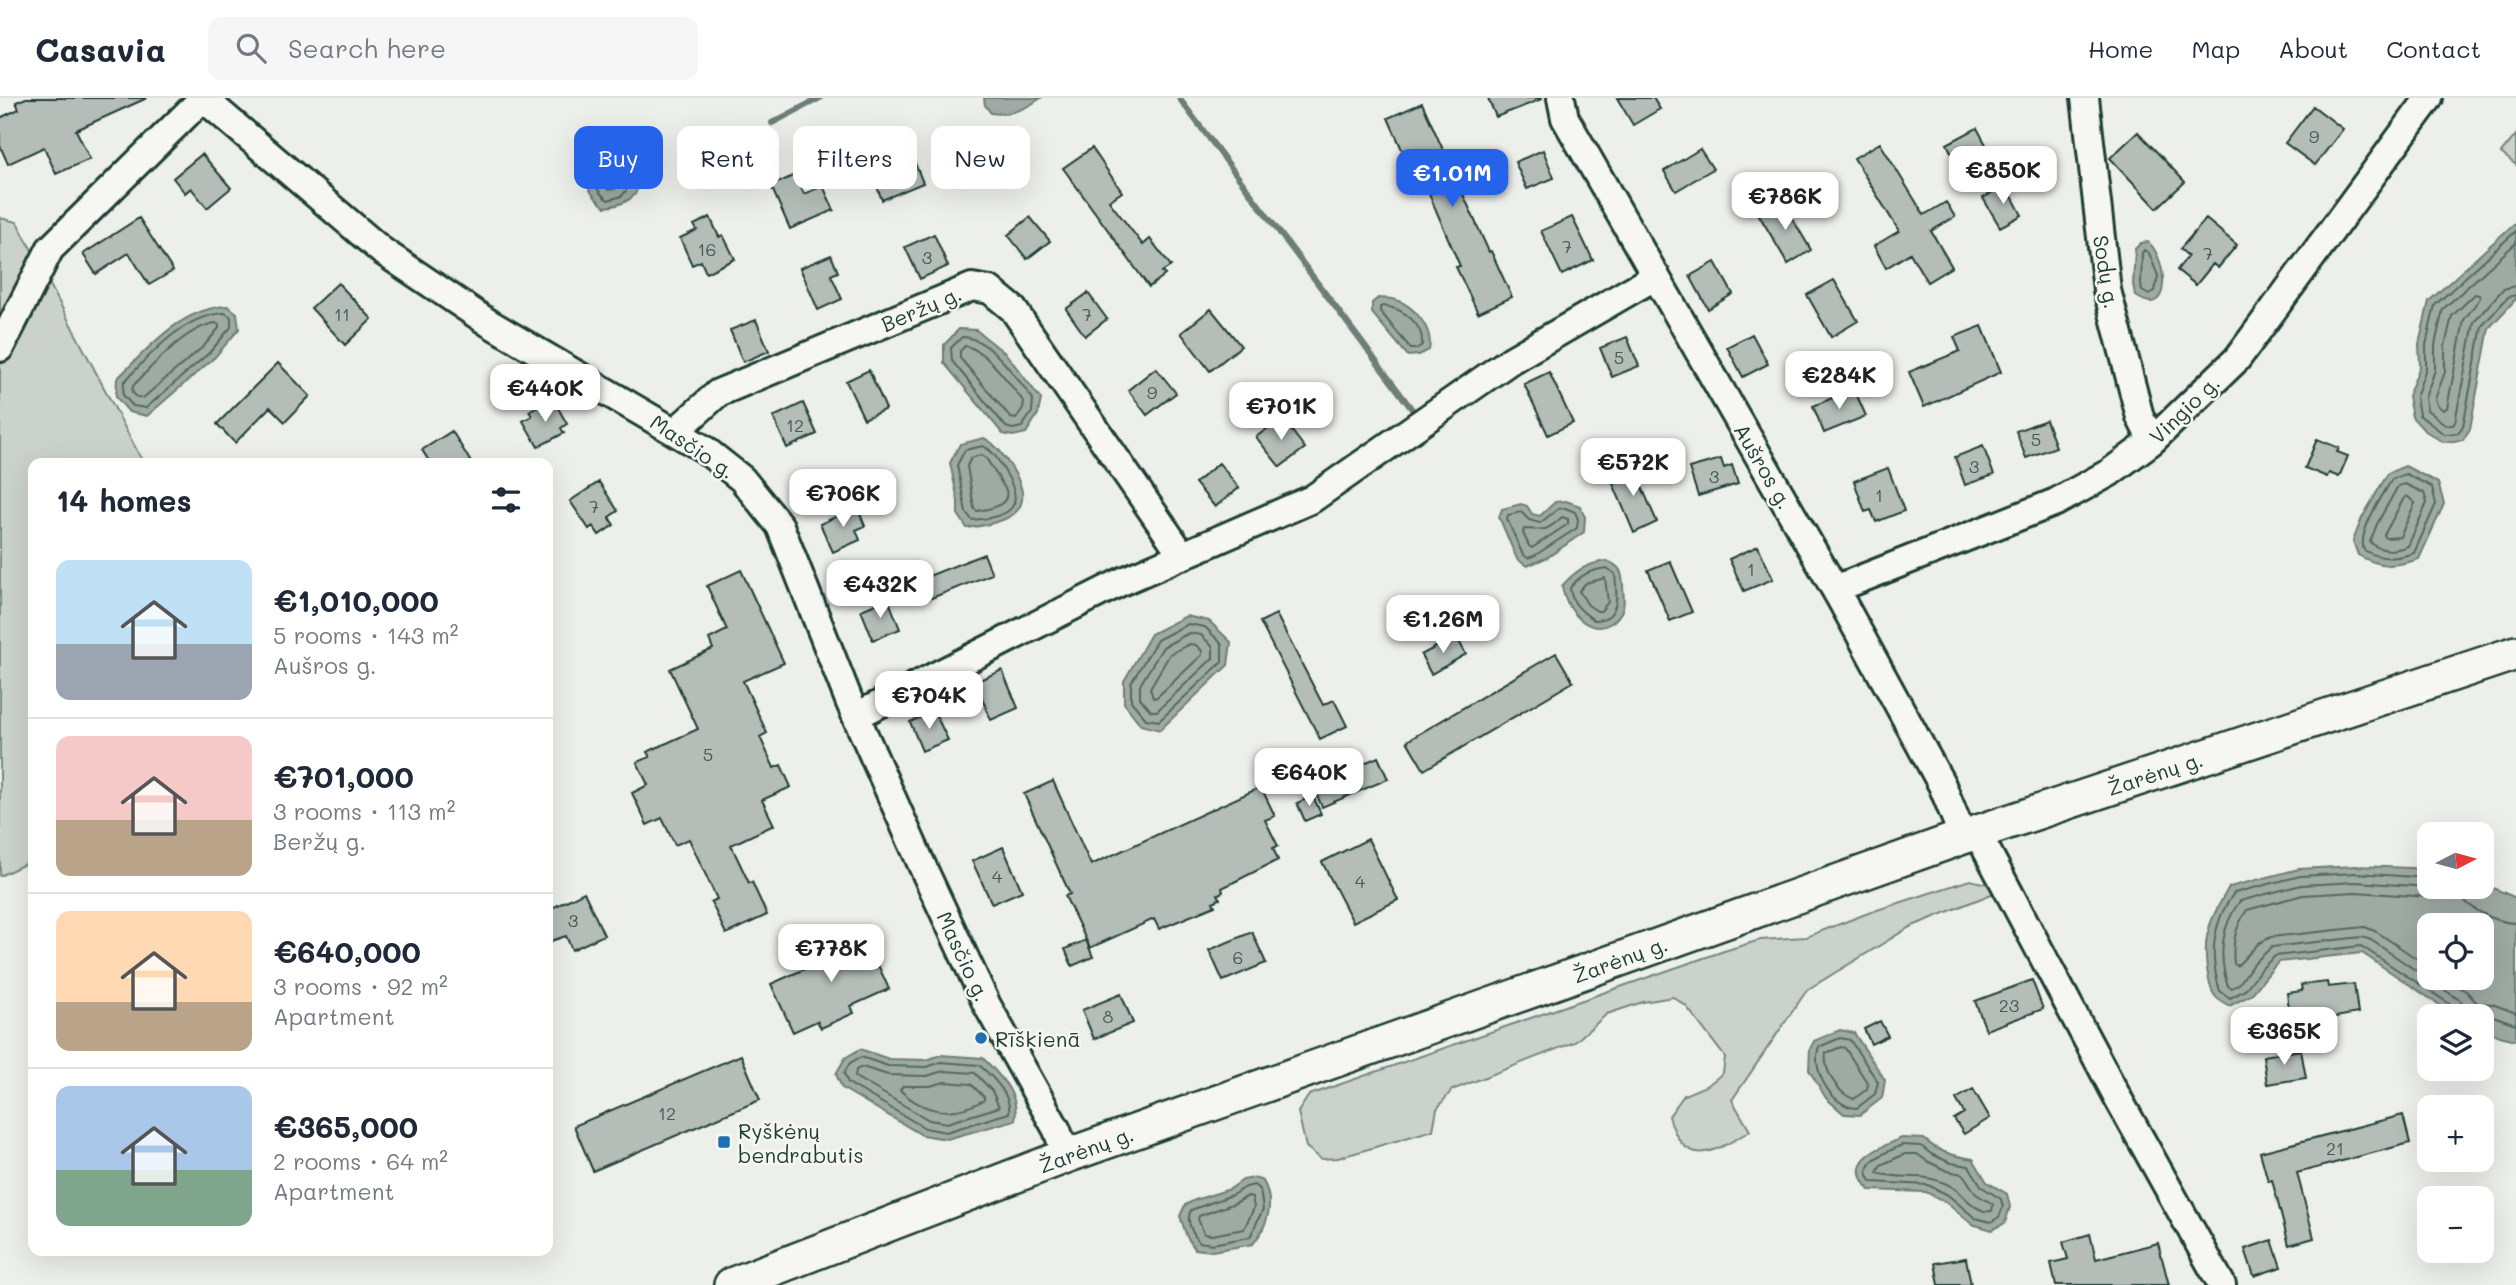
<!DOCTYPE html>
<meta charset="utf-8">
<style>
:root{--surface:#fff;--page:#f6f6f7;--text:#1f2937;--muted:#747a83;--line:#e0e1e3;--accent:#2563eb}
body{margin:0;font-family:Mali,sans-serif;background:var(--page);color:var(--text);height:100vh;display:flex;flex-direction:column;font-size:26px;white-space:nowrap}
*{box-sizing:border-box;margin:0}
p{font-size:23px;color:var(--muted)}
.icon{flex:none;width:38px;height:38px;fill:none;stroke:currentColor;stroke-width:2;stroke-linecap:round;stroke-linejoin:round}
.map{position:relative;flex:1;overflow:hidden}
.panel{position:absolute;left:28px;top:360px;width:525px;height:798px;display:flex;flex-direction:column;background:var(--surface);border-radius:14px;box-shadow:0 7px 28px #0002}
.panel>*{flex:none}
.top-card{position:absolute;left:574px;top:28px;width:665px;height:63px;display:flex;gap:14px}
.needle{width:46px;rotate:84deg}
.buttons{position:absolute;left:2417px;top:724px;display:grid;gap:14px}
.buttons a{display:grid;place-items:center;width:77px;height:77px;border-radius:14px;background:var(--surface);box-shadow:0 7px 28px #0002;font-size:35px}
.price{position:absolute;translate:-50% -60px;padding:0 16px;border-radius:14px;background:#fff;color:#222;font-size:23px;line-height:46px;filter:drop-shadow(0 2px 4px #0008)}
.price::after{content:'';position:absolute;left:50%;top:42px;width:21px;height:16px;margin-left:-10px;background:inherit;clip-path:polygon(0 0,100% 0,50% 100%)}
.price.current{background:var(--accent);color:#fff}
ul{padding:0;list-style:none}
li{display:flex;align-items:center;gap:21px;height:175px;padding:0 28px}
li+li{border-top:2px solid var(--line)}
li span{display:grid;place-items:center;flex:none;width:196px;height:140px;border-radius:14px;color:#555}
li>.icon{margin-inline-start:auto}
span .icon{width:84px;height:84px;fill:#fffc;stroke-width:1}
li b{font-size:30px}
h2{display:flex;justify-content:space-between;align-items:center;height:84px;padding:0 28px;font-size:30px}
.pill{padding:0 24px;border-radius:14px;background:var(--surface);box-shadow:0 7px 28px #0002;font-size:24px;line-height:63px}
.pill.current{background:var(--accent);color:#fff}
header{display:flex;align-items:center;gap:42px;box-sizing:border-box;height:98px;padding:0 35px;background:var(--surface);border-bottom:2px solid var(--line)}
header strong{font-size:33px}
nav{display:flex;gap:38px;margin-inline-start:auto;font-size:24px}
.search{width:490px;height:63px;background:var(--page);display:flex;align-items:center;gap:18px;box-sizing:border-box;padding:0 24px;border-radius:14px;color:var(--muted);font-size:26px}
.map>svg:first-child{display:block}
.green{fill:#cbd2cc;stroke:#758880;stroke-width:2}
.water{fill:#9faaa4;stroke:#6c7e77;stroke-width:2;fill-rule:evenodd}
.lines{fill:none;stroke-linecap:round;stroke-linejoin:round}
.shore{stroke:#526961;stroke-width:2}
.stream{stroke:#6c7e77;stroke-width:6}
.building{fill:#b4bdb8;stroke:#1f3d34;stroke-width:2}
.minor-casing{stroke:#1f3d34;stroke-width:32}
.major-casing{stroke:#1f3d34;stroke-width:38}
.minor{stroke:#f6f6f2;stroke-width:26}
.major{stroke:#f6f6f2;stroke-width:33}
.poi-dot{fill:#1f6fb2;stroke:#f6f6f2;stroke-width:2.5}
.labels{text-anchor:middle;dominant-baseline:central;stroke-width:5;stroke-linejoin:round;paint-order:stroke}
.number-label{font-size:18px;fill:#445d55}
.street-label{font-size:21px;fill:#1f3d34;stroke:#f6f6f2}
.poi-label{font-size:21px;fill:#1f3d34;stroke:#f6f6f2;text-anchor:start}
</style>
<header>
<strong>Casavia</strong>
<div class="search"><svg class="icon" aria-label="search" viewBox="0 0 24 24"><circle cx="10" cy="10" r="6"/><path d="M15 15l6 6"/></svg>Search here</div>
<nav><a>Home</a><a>Map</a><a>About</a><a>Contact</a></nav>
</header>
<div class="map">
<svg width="2516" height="1187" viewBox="0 0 2516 1187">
<rect width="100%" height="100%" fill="#edefea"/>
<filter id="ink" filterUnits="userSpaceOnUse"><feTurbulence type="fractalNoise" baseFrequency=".0143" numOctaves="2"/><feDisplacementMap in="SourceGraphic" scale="14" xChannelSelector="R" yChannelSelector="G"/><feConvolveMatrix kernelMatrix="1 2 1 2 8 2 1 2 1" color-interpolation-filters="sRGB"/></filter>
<g filter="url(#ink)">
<path class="green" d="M2516,37V67L2501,55Z
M0,120L17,124L144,366H33V762L0,778Z
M1970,782L1987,786L1994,795L1910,829L1807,892L1732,1002L1750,1033C1713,1055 1684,1073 1669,1018L1684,997L1708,987L1723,975L1725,959L1686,908L1673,899L1643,904L1607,916L1575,944L1452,992L1437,1011L1433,1032L1338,1060L1321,1061L1306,1049L1298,1014L1309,997L1724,853L1760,842L1806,839L1871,814Z"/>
<path class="water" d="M984,0H1041C1026,11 1009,18 991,15L985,7Z
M611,41C622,47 617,56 622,66C625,73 634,77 636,84C643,101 616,108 605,109C593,100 573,72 583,56C589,46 601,44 611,41Z
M2516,124V201L2489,230L2470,331L2463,342L2443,344L2424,332L2412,319L2408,298L2420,268L2419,246L2429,203Z
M2148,144C2168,161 2172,223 2136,198L2133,187L2135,151L2141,145Z
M1378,200C1384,201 1391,200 1396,202C1415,208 1434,232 1429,252L1419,257L1408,258L1372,215V205Z
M228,208L237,215L239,231L215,259L147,318L129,314L116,299L117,281C148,250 181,210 228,208Z
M959,231L976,232L1006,256L1041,301L1038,316L1026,335L1013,338L1003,336L944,265V247Z
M984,340C999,348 1004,359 1013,372C1040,416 1004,425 967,430L958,416V403L950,365L960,346Z
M2405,368L2438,385L2444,406L2419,461C2394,469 2381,470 2358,457L2353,443L2362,420L2388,375Z
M1566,403L1580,408L1585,419L1584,434L1548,459L1527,468L1517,461L1499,419L1502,411L1521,406L1527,408L1532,416L1540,418L1555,404Z
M1607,463C1620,468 1622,473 1623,487C1623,494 1625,503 1623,509C1622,515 1618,519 1614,523C1590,542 1565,511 1562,488C1576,472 1586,466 1607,463Z
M1186,518L1209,523L1231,544L1228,567L1160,632L1141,627L1124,605V583L1151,536Z
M2355,768L2412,770L2429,774V789H2482V785L2516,800V942L2499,938L2482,930V919H2458L2453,916L2362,855L2278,864L2251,897L2229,908C2224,905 2219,903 2215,898C2207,887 2204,853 2207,839C2210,821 2220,805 2229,789L2299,771ZM2429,828H2482V880H2429Z
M1840,932L1854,935L1885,982L1882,1000L1860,1017L1844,1016L1826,1000L1809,972L1810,951L1814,943Z
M860,951L889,961L927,962L940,957L983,960C1000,978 1020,996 1015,1022L947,1041L922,1037L842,990L836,976L845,960Z
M1902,1040L1924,1041C1938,1054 1954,1058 1973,1061L1987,1084L2007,1096L2010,1109L2005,1125L1992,1132L1972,1126L1944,1103L1926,1094L1869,1092C1843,1062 1877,1051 1902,1040Z
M1254,1080L1263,1083C1275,1104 1268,1128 1253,1146L1212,1153L1195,1151L1187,1139L1180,1118L1185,1107L1195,1102L1230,1091L1243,1082Z"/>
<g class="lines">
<path class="shore" d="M610,50L614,68L630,87L622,98L608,102C596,94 591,79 587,65L593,55Z
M601,61L604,63L607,72L617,87L615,91L608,92L599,77L597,65Z
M2516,133L2435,207L2426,247V270L2416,299L2419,317L2444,336L2458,335L2463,328L2482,228L2508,199L2516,197
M2516,145L2443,211L2435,247V272L2425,300L2427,312L2446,327H2453L2455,324L2474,224L2503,191L2516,188
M2144,152L2149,155L2158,178L2155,193L2149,197L2142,193L2141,186L2142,155Z
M2475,196L2479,197L2480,200L2464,222L2447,310L2443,312L2437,307L2435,301L2445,274V248L2452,218Z
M1383,208C1403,210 1424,226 1422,247L1416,251H1411L1380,213V209Z
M225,215L231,219V229L210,254L146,310L133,308L123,297L124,284C151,256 183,217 225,215Z
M216,225L219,227V230L204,248L143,300L137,299L132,294L133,288C153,267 186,229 216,225Z
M962,239C990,239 1017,281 1033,301L1032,314L1022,329L1013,331L1006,329L952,263L951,250Z
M965,248C986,251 1011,288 1024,304L1023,310L1016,321L1011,320L960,260V253Z
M983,348C994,353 998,362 1004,372C1028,410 1010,419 972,422L966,414L957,367L965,352Z
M981,357L986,360L1006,392C1010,408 990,411 977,413L974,410L967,368L971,360Z
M2406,376L2432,389L2436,406L2414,455C2396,461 2381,462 2364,452C2357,433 2383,398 2392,381Z
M2405,386L2424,395L2427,405L2408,448C2395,453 2380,454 2370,444L2377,426L2398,388Z
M2407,398L2415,405L2400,439L2386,440L2384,437L2404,400Z
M1565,410L1575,414L1578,421L1577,430L1534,458L1528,460L1523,457L1507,421L1508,417L1521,414L1529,422L1540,425L1558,411Z
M1562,419L1568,421V426L1532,450L1529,448L1523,435L1524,431C1545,432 1546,434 1562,419Z
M1607,470L1615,476C1617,496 1621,522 1594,522C1582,514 1571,505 1570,490C1580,477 1590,472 1607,470Z
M1605,480L1608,504L1601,513H1597L1588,507L1579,493L1586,485Z
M1188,526L1205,529L1222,546V564L1159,623L1146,621L1131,603V585L1157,542Z
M1189,535L1201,537L1213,549V560L1157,613H1151L1140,600V587L1163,549Z
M1190,546L1196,547L1202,553V557L1157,599L1153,600L1150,590L1170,556Z
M2429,780L2356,775L2300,778L2234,795C2212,825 2209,858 2220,893L2230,900L2245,892L2260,872L2275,858L2361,848L2456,910L2459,919
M2429,789L2356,784L2301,787L2240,803C2221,828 2218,858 2228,888L2232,890L2239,886L2253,866L2272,849L2362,839L2371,842L2461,903L2470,918L2487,916L2516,926
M2456,789C2462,809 2496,825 2516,825
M2429,869L2377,834L2365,829L2271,839L2259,845L2237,868L2234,866C2232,845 2235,829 2247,812L2303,797L2356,794L2429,799L2439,797L2449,789
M2446,880L2467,894L2477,905L2492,906L2516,915
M1840,940L1850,942L1878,984L1875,996L1857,1010C1832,1010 1810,971 1819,949Z
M1841,949L1845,950L1868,986L1867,991L1854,1001C1838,996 1823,972 1826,955Z
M861,959L888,968L927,969L941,964L979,967C992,978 1012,997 1009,1015L946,1034L925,1030L848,985L844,975L850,965Z
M862,969L888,977L927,978L943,973L975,975L992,993L999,1009L947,1025L929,1022L855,979L856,972Z
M945,984L971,986L984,999V1002C954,1019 925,1016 900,992L903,988H930Z
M1902,1047L1921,1048L1931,1056L1951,1065L1969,1068L1982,1089L2001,1101L2003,1109L1999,1119L1991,1124L1975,1120L1948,1097L1928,1087L1872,1084C1855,1064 1888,1054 1902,1047Z
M1905,1056H1917L1927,1063L1947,1073L1963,1076L1976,1096L1993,1106L1992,1113C1976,1116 1965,1097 1952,1089C1926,1073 1904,1083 1877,1075L1881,1067Z
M1254,1087L1260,1092L1263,1111L1250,1139L1212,1146L1199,1144C1192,1135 1185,1123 1191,1112L1232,1097L1246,1089Z
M1248,1098L1252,1099L1254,1110L1244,1131L1212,1137L1204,1136L1198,1121L1199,1118L1235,1105Z"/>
<path class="stream" d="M1179,0L1414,314
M772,25L820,0"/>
</g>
<path class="building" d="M26,0H147L76,32L90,61L56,76L44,49L8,66L0,48V20L19,11L16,4Z
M1488,0H1541L1542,1L1496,19Z
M1617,0H1653L1660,11L1633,27Z
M1422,5L1489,154L1491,153L1512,199L1478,215L1456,169L1460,168L1429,96L1435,93L1421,60L1408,65L1388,20Z
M2313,8L2343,31L2315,67L2285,45Z
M1977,30L1990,54L1959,70L1947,46Z
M2138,34L2185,84L2157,110L2110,60Z
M1880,45L1924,117L1946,104L1955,119L1931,133L1952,169L1927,184L1910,155L1886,170L1874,148L1899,133L1854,60Z
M1092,50L1122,94L1109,103L1143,147L1150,141L1171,168L1162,174L1165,177L1149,189L1063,70Z
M1700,51L1713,71L1676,93L1664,73Z
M1543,52L1554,80L1527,91L1515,64Z
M202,56L231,90L207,110L191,90L185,95L173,80Z
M915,65L923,85L882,102L874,81Z
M795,77L804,96L823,88L834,112L790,131L771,88Z
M2006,87L2022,117L2000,129L1983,100Z
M1782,103L1811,152L1788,166L1759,117Z
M710,119L719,139L723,137L735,161L706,175L701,163L692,167L680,140L697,132L694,127Z
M1030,119L1050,143L1027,161L1008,137Z
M1572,119L1593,162L1562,177L1541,133Z
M139,120L173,173L149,187L129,155L96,176L83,156Z
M2206,121L2237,147L2218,170L2213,166L2196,187L2177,172L2188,158L2180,151Z
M934,136L948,168L920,181L905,149Z
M831,157L838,174L831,177L842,201L818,212L800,170Z
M1715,164L1733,196L1708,211L1690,178Z
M1834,182L1858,223L1831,239L1807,197Z
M338,185L372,221L345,247L311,210Z
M1088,195L1107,221L1085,238L1066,211Z
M1211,211L1241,248L1210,273L1181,235Z
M756,222L769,253L743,264L730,232Z
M1982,228L2001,274L1924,309L1909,274L1960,253L1954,239Z
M1752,236L1768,266L1743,279L1727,249Z
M1627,239L1639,268L1612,279L1600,250Z
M278,265L310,298L285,324L270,309L235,345L217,326Z
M1156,270L1176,295L1147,317L1128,292Z
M869,272L886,311L864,321L846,283Z
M1549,274L1573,325L1548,337L1524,286Z
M1854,291L1866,318L1824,335L1813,308Z
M545,304L550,312L557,308L567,326L561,330L564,335L538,349L523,323L532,318L529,313Z
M803,305L817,336L787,350L773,319Z
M1282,320L1305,350L1280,369L1256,339Z
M2046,322L2056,349L2026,360L2016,333Z
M452,333L472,366H431L422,352Z
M2317,341L2339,350L2337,354L2348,358L2339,379L2329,375L2327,379L2305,370Z
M1983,348L1994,377L1965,387L1955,359Z
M1721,361L1724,370L1732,367L1738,386L1698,398L1689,370Z
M1219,365L1239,390L1215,409L1195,385Z
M1632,366L1657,424L1634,435L1609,376Z
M1888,370L1904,413L1876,424L1871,412L1865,414L1854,383Z
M599,384L618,413L609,419L614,427L599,437L593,428L589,431L570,403Z
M857,409L865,428L856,432L860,442L833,454L820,426Z
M1758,448L1773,481L1744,493L1729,461Z
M984,456L992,476L929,501L921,481Z
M1670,463L1692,514L1670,523L1648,472Z
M741,472L784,565L743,583L767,635L760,639L774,670L781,667L791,689L762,702L774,727L731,747L749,785L752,784L767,817L726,836L711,804L717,801L689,741L675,747L662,720L647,727L632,695L648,687L637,664L650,659L647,654L698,631L670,571L713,551L709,541L727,532L707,488Z
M888,501L900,531L873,542L861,512Z
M1276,516L1323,607L1334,602L1347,628L1320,641L1260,524Z
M1456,538L1466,556L1431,576L1421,557Z
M1556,555L1573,584L1424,672L1407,643Z
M1002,572L1018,610L991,622L975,584Z
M934,613L948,642L922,653L910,624Z
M1378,659L1388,681L1322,709L1315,693L1337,684L1334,678Z
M1053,683L1091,767L1261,689L1275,718L1265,722L1278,748L1273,750L1278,762L1222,790L1223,794L1218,796L1220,801L1213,804L1215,808L1159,831L1154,821L1090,850L1065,798L1070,796L1024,696Z
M1313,698L1321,716L1305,723L1297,705Z
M1368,741L1398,802L1353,824L1322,764Z
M1003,749L1022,793L992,806L972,763Z
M584,794L604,837L572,852L566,838L548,844V812Z
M862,832L889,891L851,908L854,915L821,930L817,923L793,934L771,886L827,861L822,850Z
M1252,834L1266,865L1223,883L1209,852Z
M1086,842L1093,859L1072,868L1065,851Z
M2032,882L2043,911L1986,932L1975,903Z
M2327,884L2328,889L2354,886L2358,915L2291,927L2287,895L2302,893L2301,887Z
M1121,896L1133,925L1094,941L1082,912Z
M1880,923L1888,938L1871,946L1864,931Z
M2301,952L2306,980L2267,986L2263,958Z
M741,957L760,1002L593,1073L574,1028Z
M1973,991L1990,1020L1964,1036L1954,1021L1964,1015L1956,1001Z
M2403,1017L2410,1045L2297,1075L2314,1140L2289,1147L2272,1082L2268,1083L2260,1054Z
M2090,1136L2096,1161L2158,1145L2169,1187H2056L2051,1165L2068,1161L2063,1144Z
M2272,1142L2281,1169L2254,1178L2245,1151Z
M1966,1160L1971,1187H1939L1935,1165Z"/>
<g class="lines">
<defs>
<path id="minor" d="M203,0L382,153L489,225L704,351L742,381L780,428L850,605L925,774L987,907L1057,1032L1066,1058
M1561,0L1565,20L1840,500L1942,687L1963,739
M2085,0L2107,192L2140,319L2152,343
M0,250L50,151L203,0
M675,334L718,295L972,189L990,192L1013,211L1183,458
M1835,491L2056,404L2109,375L2152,343L2237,261L2429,0
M856,618L1121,484L1312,401L1511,262L1656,178
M1977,734L2119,1002L2222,1187"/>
<path id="major" d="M731,1187L1066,1058L1963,739L2516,555"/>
</defs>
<use href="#minor" class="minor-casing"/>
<use href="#major" class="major-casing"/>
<use href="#minor" class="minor"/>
<use href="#major" class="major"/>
</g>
</g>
<g class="poi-dot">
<circle cx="981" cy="940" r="7"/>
<rect x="717" y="1037" width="14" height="14" rx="3.5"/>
</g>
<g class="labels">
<g class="number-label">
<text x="2314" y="38">9</text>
<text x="1567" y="148">7</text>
<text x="707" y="151">16</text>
<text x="2208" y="155">7</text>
<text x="927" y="159">3</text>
<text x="342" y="216">11</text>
<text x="1087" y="216">7</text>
<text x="1619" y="259">5</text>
<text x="1152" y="294">9</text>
<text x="795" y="327">12</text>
<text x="2036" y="341">5</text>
<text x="1974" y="368">3</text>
<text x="1714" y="378">3</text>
<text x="1879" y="397">1</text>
<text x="594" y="408">7</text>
<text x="1751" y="471">1</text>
<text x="708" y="656">5</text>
<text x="997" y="778">4</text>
<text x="1360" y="783">4</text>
<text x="573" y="822">3</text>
<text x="1238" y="859">6</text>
<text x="2009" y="907">23</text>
<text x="1108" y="918">8</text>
<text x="667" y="1015">12</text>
<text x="2335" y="1050">21</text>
</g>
<g class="street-label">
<text transform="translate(2107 174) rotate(81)">Sodų g.</text>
<text transform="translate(921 210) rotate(-23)">Beržų g.</text>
<text transform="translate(2184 311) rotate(-44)">Vingio g.</text>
<text transform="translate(693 348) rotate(34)">Masčio g.</text>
<text transform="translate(1764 368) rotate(60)">Aušros g.</text>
<text transform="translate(2155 675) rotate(-18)">Žarėnų g.</text>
<text transform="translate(964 858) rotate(65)">Masčio g.</text>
<text transform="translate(1620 861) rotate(-20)">Žarėnų g.</text>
<text transform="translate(1086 1051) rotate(-20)">Žarėnų g.</text>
</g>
<g class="poi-label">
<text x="995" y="940">Rīškienā</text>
<text x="738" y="1032">Ryškėnų<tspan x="738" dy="24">bendrabutis</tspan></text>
</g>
</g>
</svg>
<div class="buttons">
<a><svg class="needle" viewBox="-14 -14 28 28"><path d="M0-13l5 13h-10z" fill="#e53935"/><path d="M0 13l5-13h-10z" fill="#747a83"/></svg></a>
<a><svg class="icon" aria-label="locate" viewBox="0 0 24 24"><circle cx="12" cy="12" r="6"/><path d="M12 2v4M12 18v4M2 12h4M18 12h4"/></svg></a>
<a><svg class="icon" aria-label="layers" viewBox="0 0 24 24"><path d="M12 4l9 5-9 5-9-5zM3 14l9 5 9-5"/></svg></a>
<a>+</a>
<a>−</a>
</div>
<b class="price" style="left:2003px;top:108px">€850K</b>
<b class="price current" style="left:1452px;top:111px">€1.01M</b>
<b class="price" style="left:1785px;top:134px">€786K</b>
<b class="price" style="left:1839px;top:313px">€284K</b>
<b class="price" style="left:545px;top:326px">€440K</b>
<b class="price" style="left:1281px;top:344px">€701K</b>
<b class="price" style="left:1633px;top:400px">€572K</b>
<b class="price" style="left:843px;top:431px">€706K</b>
<b class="price" style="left:880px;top:522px">€432K</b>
<b class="price" style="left:1443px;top:557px">€1.26M</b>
<b class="price" style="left:929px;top:633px">€704K</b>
<b class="price" style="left:1309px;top:710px">€640K</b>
<b class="price" style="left:831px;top:886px">€778K</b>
<b class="price" style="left:2284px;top:969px">€365K</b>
<div class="top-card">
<a class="pill current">Buy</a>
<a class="pill">Rent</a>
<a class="pill">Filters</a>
<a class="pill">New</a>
</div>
<section class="panel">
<h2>14 homes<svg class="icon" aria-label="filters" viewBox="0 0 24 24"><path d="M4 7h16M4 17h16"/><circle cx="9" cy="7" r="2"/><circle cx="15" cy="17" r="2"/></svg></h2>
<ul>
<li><span style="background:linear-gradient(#bfe0f5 60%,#9aa5b1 0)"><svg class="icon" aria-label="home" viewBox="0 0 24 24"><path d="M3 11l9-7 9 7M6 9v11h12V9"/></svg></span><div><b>€1,010,000</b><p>5 rooms · 143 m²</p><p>Aušros g.</p></div></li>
<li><span style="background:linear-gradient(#f6c9c9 60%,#b9a48a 0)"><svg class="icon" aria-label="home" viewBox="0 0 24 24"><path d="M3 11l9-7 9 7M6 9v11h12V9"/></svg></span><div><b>€701,000</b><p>3 rooms · 113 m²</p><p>Beržų g.</p></div></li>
<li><span style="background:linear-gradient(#ffd9b3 65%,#b9a48a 0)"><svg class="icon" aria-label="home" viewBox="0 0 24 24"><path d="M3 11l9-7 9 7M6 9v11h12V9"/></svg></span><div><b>€640,000</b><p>3 rooms · 92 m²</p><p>Apartment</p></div></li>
<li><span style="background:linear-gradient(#a9c7e8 60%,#7fa58c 0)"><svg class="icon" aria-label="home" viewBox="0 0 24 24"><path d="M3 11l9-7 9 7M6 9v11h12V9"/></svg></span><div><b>€365,000</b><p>2 rooms · 64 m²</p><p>Apartment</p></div></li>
</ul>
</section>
</div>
